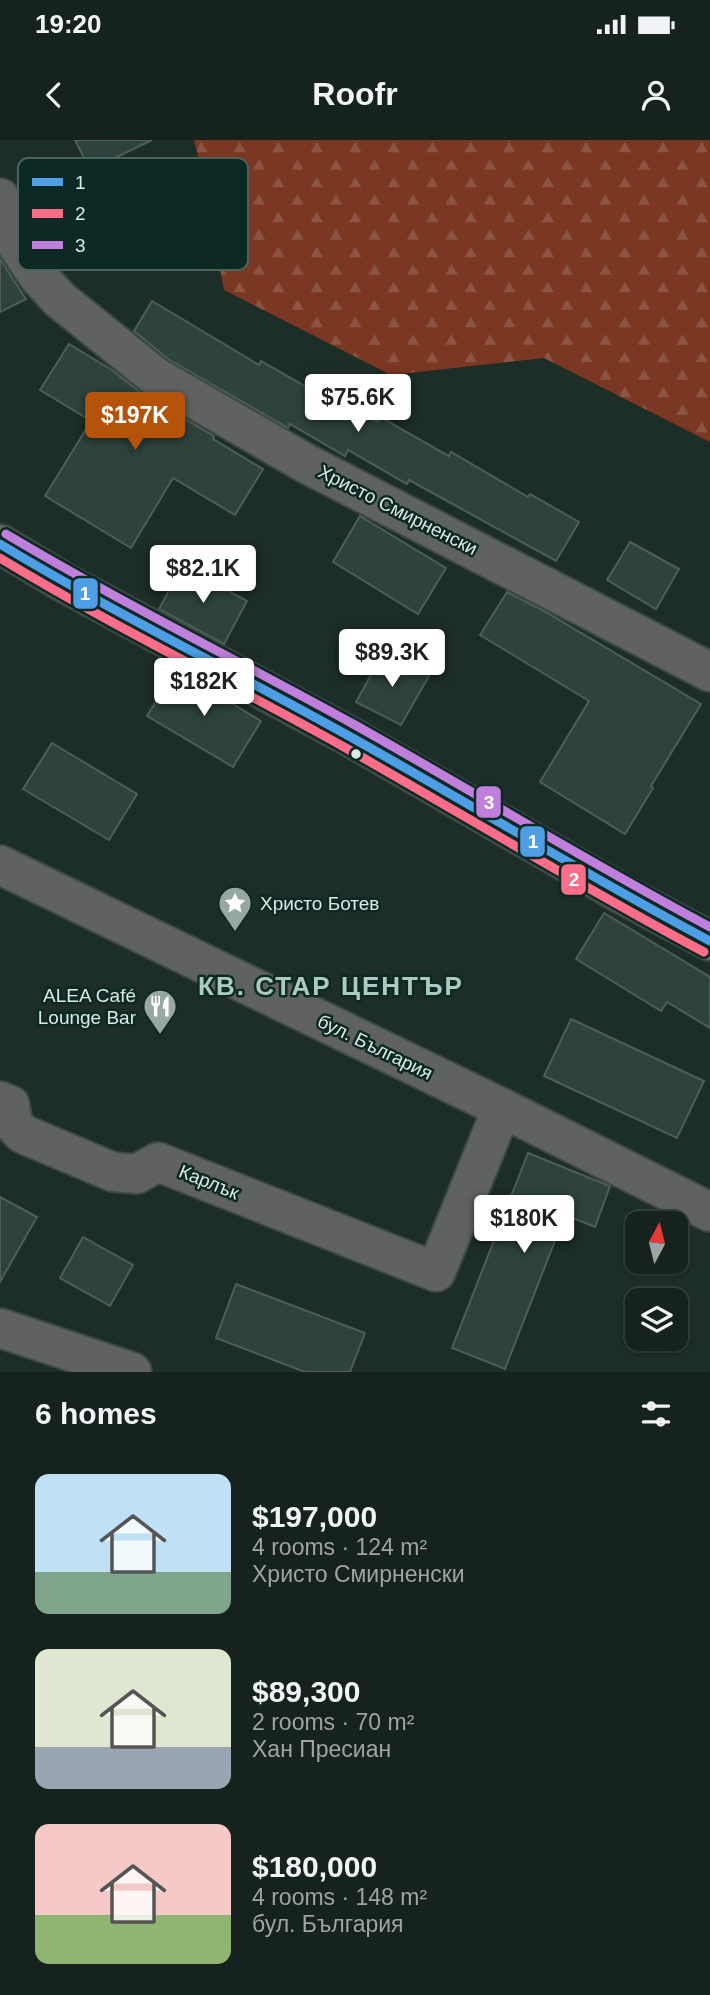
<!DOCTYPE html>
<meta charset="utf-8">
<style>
:root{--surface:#16221e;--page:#232f2b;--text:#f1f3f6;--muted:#9ea4a4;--line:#353f3c;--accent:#b45309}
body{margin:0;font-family:Arial,sans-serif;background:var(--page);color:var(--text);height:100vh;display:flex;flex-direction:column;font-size:26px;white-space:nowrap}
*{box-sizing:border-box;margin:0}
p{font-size:23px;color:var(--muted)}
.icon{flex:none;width:38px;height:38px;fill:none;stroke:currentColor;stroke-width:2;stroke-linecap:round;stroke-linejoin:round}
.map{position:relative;height:1232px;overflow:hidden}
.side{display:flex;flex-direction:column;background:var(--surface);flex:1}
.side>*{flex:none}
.needle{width:46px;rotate:7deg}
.buttons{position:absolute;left:625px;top:1071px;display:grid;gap:14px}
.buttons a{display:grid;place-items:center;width:63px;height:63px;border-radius:14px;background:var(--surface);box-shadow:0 2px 5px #0004,0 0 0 2px var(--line);font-size:35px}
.price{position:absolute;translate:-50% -60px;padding:0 16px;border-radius:7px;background:#fff;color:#222;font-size:23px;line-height:46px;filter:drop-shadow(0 2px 4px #0008)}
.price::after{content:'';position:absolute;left:50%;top:42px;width:21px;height:16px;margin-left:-10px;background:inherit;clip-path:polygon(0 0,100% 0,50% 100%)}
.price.current{background:var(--accent);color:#fff}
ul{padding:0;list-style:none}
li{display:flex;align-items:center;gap:21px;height:175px;padding:0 35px}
li span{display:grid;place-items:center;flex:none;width:196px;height:140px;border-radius:14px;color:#555}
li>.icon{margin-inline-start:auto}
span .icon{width:84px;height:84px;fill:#fffc;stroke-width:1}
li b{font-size:30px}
h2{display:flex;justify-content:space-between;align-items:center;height:84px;padding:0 35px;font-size:30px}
.status{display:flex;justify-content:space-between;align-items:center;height:49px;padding:0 35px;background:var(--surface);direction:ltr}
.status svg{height:19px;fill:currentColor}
header{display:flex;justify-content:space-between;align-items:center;height:91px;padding:0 35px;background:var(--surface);font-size:32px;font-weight:800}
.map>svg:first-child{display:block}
.forest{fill:url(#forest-firs)}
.building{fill:#2e433e;stroke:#505d59;stroke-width:2}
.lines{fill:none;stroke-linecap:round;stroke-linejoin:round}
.minor-casing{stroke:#3d4945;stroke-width:42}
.minor{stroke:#60625f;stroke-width:38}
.bus-1-casing{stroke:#0d2923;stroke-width:14}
.bus-2-casing{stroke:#0d2923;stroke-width:14}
.bus-3-casing{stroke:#0d2923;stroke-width:14}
.bus-1{stroke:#4d9ee5;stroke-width:9}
.bus-2{stroke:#fb6d88;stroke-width:9}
.bus-3{stroke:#c07fdc;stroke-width:9}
.bus-dot{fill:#d9e9e4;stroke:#0d2923;stroke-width:2.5}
.labels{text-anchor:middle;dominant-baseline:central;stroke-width:5;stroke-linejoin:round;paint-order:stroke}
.street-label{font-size:19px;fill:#d9e9e4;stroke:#0d2923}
.poi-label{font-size:19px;fill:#d9e9e4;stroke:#0d2923;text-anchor:start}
.district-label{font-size:26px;font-weight:bold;letter-spacing:2px;fill:#abcbc1;stroke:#0d2923}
.key{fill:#0d2923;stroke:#4a635d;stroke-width:2}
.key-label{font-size:19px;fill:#d9e9e4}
.line-badge{stroke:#0d2923;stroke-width:2.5}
.badge-label{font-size:19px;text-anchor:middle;font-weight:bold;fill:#fff}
</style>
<div class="status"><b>19:20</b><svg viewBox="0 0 49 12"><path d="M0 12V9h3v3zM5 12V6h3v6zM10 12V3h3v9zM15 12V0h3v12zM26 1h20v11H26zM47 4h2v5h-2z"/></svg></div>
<header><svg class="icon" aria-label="back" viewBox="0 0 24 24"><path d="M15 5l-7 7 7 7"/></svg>Roofr<svg class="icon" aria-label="person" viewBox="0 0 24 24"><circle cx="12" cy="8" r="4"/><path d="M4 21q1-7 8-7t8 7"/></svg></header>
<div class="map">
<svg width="710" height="1232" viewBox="0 0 710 1232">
<defs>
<pattern id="forest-firs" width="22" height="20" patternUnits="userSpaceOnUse" patternTransform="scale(1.75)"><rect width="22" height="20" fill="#7a3722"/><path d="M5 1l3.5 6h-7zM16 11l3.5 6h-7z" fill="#8c5442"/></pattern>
</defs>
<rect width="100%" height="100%" fill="#1d2d28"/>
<path class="forest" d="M194,0H710V302L544,218L391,235L224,150L201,27Z"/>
<path class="building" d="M75,0H152L90,30Z
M0,119L26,159L0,172Z
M152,161L259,225L261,221L317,253L319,249L378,282L380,277L449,316L451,312L528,357L530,354L579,382L556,421L409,340L407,344L348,310L345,316L290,284L288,288L168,219L134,191Z
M69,204L112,230L145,256L214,296L213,299L263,329L235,375L173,338L131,408L45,356L91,281L40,250Z
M360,376L446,428L418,474L333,422Z
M630,402L679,429L656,469L607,440Z
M182,426L247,461L224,504L159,469Z
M507,452L544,471L701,564L651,646L653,648L625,694L540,642L589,561L480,495Z
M383,513L429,536L401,585L356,562Z
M177,528L203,542L201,545L261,581L233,627L147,576Z
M52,603L137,654L109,700L23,649Z
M604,773L710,837V888L667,862L661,871L576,819Z
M571,879L704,941L677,998L544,936Z
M528,1013L610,1046L595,1087L565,1075L505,1229L452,1208Z
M0,1057L37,1077L0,1142Z
M83,1097L133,1125L110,1166L60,1138Z
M236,1144L365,1193L350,1232H305L216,1198Z"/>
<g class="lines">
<defs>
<path id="minor" d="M0,58L17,105L38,136L59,159L156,237L307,324L710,532
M0,404L63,442L349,596L622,754L710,801
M0,725L502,968L710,1072
M0,961L10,965L13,984L23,994L113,1032L137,1034L158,1022L436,1132L502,968
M0,1188L132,1232"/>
</defs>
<use href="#minor" class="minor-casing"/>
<use href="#minor" class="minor"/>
<defs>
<path id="bus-1" d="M0,404C114,473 233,531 349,596C470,664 588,736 710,801"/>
<path id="bus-2" d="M0,418C112,486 230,543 344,607C464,675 582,747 704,812"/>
<path id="bus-3" d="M6,394C120,462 239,521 355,585C474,652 590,723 710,787"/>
</defs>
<use href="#bus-1" class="bus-1-casing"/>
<use href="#bus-2" class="bus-2-casing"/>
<use href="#bus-3" class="bus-3-casing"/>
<use href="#bus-1" class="bus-1"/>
<use href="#bus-2" class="bus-2"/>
<use href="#bus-3" class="bus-3"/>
</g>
<defs>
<symbol id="sight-pin" viewBox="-11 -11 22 30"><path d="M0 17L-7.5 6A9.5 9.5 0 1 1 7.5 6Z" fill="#97a7a2" stroke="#0d2923"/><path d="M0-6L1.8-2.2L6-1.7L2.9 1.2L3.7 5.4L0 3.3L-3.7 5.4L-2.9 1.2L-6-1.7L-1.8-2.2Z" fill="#fff"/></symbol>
<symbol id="restaurant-pin" viewBox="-11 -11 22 30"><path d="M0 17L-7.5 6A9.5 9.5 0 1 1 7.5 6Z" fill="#97a7a2" stroke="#0d2923"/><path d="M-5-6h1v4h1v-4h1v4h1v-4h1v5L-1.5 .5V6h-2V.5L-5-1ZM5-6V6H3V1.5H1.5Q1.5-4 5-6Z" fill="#fff"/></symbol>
</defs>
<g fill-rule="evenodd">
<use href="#sight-pin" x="216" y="744" width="38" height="52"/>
<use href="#restaurant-pin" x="141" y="847" width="38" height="52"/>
</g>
<circle class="bus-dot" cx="356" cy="614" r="6"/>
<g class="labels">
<g class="street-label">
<text transform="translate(398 370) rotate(27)">Христо Смирненски</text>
<text transform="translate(375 907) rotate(26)">бул. България</text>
<text transform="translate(209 1042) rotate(22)">Карлък</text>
</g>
<g class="poi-label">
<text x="260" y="763">Христо Ботев</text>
<text x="136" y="855" text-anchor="end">ALEA Café<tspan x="136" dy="22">Lounge Bar</tspan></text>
</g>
<g class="district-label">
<text x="331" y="846">КВ. СТАР ЦЕНТЪР</text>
</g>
</g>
<rect x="18" y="18" width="230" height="112" rx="10" class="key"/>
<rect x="32" y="38" width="31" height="8" fill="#4d9ee5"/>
<rect x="32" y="69" width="31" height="9" fill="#fb6d88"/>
<rect x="32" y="101" width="31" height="8" fill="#c07fdc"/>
<g class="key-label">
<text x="75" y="49">1</text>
<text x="75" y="80">2</text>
<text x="75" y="112">3</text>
</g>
<g class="line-badge">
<rect x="72" y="437" width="27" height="33" rx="7" fill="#4d9ee5"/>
<rect x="475" y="645" width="27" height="34" rx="7" fill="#c07fdc"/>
<rect x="519" y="685" width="27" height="33" rx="7" fill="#4d9ee5"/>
<rect x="560" y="723" width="27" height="33" rx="7" fill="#fb6d88"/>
</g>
<g class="badge-label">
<text x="85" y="460">1</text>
<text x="489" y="669">3</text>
<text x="533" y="708">1</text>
<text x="574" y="746">2</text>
</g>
</svg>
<div class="buttons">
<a><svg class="needle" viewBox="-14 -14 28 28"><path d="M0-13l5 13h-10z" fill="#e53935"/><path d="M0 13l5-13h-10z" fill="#9ea4a4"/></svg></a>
<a><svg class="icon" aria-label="layers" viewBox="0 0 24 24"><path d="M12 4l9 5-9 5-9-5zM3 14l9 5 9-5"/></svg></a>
</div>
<b class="price" style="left:358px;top:294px">$75.6K</b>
<b class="price current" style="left:135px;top:312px">$197K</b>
<b class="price" style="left:203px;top:465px">$82.1K</b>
<b class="price" style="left:392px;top:549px">$89.3K</b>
<b class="price" style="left:204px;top:578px">$182K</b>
<b class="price" style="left:524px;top:1115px">$180K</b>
</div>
<section class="side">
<h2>6 homes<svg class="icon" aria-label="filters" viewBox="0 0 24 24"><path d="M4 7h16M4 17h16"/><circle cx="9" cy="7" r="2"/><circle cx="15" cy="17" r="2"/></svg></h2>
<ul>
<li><span style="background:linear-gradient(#bfe0f5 70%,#7fa58c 0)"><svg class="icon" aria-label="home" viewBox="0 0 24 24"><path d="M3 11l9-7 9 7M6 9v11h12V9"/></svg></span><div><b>$197,000</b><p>4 rooms · 124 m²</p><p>Христо Смирненски</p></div></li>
<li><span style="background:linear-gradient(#dfe7d0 70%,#9aa5b1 0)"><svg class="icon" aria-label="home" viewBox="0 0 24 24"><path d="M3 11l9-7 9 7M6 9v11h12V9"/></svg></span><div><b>$89,300</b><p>2 rooms · 70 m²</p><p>Хан Пресиан</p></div></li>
<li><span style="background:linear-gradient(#f6c9c9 65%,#8fb573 0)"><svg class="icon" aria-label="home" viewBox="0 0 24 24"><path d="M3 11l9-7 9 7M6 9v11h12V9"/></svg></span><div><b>$180,000</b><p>4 rooms · 148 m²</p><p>бул. България</p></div></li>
</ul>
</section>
